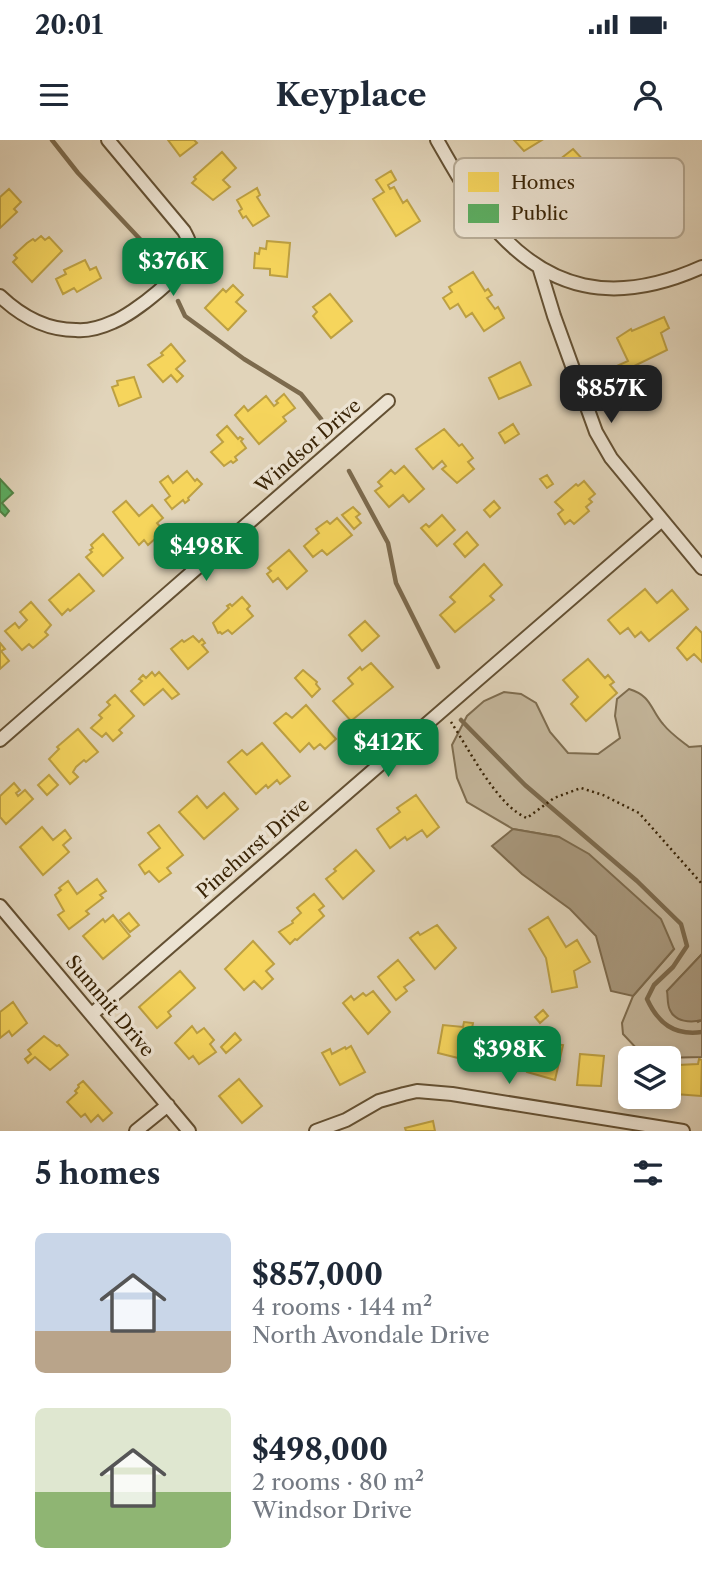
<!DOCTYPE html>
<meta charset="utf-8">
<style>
:root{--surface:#fff;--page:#f2f2f3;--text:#1f2937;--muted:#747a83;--accent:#0b8043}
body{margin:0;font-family:"Libre Caslon Text",serif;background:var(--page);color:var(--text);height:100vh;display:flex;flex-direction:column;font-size:26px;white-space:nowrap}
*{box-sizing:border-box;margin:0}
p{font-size:23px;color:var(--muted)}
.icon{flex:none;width:38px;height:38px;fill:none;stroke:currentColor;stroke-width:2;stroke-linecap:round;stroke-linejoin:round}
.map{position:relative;height:991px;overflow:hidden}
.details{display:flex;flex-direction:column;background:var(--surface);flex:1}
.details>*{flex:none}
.tools{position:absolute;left:618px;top:906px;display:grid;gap:14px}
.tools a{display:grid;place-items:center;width:63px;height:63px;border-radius:10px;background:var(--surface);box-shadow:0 4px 10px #0003;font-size:35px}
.price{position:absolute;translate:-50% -60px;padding:0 16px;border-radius:14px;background:var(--accent);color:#fff;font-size:23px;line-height:46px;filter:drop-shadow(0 2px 4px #0008)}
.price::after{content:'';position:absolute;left:50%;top:42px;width:21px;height:16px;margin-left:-10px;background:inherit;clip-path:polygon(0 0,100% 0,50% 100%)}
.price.on{background:#222;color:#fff}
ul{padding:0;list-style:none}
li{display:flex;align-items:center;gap:21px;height:175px;padding:0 35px}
li span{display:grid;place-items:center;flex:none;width:196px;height:140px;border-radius:10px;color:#555}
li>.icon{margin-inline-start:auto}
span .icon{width:84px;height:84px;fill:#fffc;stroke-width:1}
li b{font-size:30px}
h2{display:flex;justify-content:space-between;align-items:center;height:84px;padding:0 35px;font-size:30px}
.status{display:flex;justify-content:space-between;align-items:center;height:49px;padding:0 35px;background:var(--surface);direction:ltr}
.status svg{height:19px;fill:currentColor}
header{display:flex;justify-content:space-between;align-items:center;height:91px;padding:0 35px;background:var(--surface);font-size:32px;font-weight:700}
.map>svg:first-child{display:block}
.green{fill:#c4b69b;stroke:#7e6d50;stroke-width:2}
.water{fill:#a8987d;stroke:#7c6a4d;stroke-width:2}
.homes{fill:#f6d55c;stroke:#bda042;stroke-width:2}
.public{fill:#5aae61;stroke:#508546;stroke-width:2}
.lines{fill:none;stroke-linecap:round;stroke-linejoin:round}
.stream{stroke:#7c6a4d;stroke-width:4.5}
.street-casing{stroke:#635033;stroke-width:16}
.path{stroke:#392406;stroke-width:2.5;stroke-dasharray:2 3.5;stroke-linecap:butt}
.street{stroke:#ece3d2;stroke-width:12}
.labels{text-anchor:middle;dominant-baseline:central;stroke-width:7;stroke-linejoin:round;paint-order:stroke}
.street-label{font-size:19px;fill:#392406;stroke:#ece3d2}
.key{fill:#ece3d2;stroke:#b6aa95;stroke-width:2}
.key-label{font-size:19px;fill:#392406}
</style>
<div class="status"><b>20:01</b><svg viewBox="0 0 49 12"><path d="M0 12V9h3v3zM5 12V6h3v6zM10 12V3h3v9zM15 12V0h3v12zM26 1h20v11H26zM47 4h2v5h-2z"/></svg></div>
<header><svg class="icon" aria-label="menu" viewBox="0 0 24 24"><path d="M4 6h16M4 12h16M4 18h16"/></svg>Keyplace<svg class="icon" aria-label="person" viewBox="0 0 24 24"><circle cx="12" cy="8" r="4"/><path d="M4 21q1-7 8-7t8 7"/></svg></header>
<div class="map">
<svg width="702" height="991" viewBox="0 0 702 991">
<rect width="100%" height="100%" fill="#e1d4ba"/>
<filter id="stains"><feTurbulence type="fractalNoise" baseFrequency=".00286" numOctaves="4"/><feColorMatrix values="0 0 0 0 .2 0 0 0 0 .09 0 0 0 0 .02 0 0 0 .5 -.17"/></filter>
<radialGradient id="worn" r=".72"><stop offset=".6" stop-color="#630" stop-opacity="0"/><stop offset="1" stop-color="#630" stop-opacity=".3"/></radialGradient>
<path class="green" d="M629,549C652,556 650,569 663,584C670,593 680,600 689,607L702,606V814L667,851L698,882L702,880V917L660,918L638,910L623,894L622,883L633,856L674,809L559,697L513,689L467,662L457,638L452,605L467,576L484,561L504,552L521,554L536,563L550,592L568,613L598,614L620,598L615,576L617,559Z"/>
<path class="water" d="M513,689L559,697L589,714L661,779L674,809L633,856L611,851L596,796L570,769L522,734L492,706Z
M702,814V880C691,883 675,882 670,870C667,865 668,856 667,851Z"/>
<path class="homes" d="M168,0H194L197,3L180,16Z
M514,0H542L524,11Z
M573,9L587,24L584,26L593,37L586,43L593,51L587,56L589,59L580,66L566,49L562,52L545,31Z
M222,12L236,28L223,40L230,47L213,60L192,43L196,39L194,37Z
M391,31L396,40L388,45L390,49L394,47L403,63L407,60L420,81L396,96L373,59L384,52L376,40Z
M257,48L260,55L257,57L269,76L253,86L246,76L243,78L239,71L242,69L237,60Z
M9,49L21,62L14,69L17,72L0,88V57Z
M41,96L45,100L49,97L62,111L32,142L13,122L17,118L14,115L27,103L33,99L35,101Z
M267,101L290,103L287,137L270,135V129L254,128L255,113L259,114L260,108L266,109Z
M85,120L90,130L96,127L101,138L77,152L74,148L63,154L56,139L66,134L64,130Z
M473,132L485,151L488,149L492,155L487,158L495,169L498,167L504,178L484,191L472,173L466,177L458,164L450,169L443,158L452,152L449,147Z
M233,145L243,155L236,162L246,171L228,190L205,168L223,149L226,152Z
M330,154L352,181L331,198L313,176L317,172L313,167Z
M664,177L669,188L661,193L667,210L628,229L630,233L613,241L608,230L628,221L617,198L631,189L632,191Z
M171,204L185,221L176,229L183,236L177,242L171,235L163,242L148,225L163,215L161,213Z
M520,222L531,245L499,259L489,238Z
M134,237L141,257L119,266L112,247L118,245L117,241Z
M284,254L295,268L283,277L286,281L259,304L235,275L244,266L248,271L266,256L274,266L278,263L276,261Z
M513,284L519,294L505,303L499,293Z
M227,286L238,299L240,297L243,299L241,301L246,308L235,317L237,320L233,323L231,321L224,326L211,312L223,302L217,295Z
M444,289L459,306L462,304L473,318L468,322L474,329L457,343L442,329L446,326L442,321L433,329L416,309Z
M404,326L424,349L409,362L403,355L389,367L375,351L382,346L378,342L391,330L395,334Z
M187,331L195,341L197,339L202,344L188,358L189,360L185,363L183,360L172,369L165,360L170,356L160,342L168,336L173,343Z
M547,335L553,344L547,348L540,339Z
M584,341L595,354L589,359L592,362L586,367L589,371L574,384L570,380L565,384L558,374L563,370L555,362L576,344L578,346Z
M126,361L139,376L152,365L163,378L157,383L164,391L148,405L144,400L139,405L113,372Z
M494,361L500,368L490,377L484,370Z
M353,367L360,374L356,377L361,383L354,389L342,375Z
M442,375L455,390L437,406L421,388L426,384L429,387Z
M337,378L352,395L327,415L322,410L313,417L304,406L319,393L316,389L327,381L330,384Z
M467,392L478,405L465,417L454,404Z
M103,394L123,418L103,436L86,417L92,412L90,410L93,408L91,405Z
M289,410L307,431L287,449L278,438L273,442L267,434L271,431L268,428Z
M484,424L502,445L490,456L494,460L455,492L440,475L455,462L450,457Z
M79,434L94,451L70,471L68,469L62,475L49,460Z
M645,449L657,463L672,450L688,469L649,501L641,492L635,497L628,488L620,494L608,480Z
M242,457L250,466L247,469L253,476L232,494L228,490L222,494L220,492L218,493L213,483L229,468L227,466L230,464L232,466Z
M31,462L51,485L45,492L48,495L33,508L29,504L22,510L5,491L15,483L19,488L27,480L20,472Z
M365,481L379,496L362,511L349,495Z
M696,487L702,493V522L694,514L687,520L677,508Z
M193,496L199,502L202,499L205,503L202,505L208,512L188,529L171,509L182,500L184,502Z
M0,503L5,509L1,511L9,521L0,529Z
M588,519L605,538L608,535L614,542L610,545L617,553L586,581L571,564L578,557L563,540Z
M371,523L393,547L351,581L333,561L353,544L348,538L360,527L362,530Z
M303,530L317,542L316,544L320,549L312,557L295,538Z
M152,532L155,536L159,532L179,554L172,559L163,549L144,565L131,551L142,541L139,539L143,535L146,538Z
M115,555L134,576L119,590L122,593L113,601L106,593L102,597L91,588L102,578L99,575L110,565L107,562Z
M306,565L336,599L325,609L320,604L314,609L309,603L300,612L274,583L286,573L292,578Z
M78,589L98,612L86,622L84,620L76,627L73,632L78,637L70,644L49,619L59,609L57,607Z
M262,603L290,636L280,644L277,640L268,648L266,645L256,654L228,622L242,610L247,615Z
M49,635L58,645L47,655L38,645Z
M14,643L20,650L16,653L18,656L25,650L33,659L6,684L0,677V656Z
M224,653L238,669L204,699L179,672L197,656L207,668Z
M416,655L439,687L427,697L422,690L407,700L405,697L390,708L377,689L400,672L397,668Z
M159,685L183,715L167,728L171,733L159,742L149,731L145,734L139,725L160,708L148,693Z
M42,687L53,700L65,690L71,698L63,705L69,712L43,735L20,707Z
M356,710L374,731L343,759L326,739L336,731L334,729Z
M97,739L106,751L100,755L103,758L86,771L89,774L69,789L58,775L64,771L55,755L61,750L59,748L68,741L77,754Z
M314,754L324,766L319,770L324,776L297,800L295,799L290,804L279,792L293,783L292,781L301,773L297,768Z
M129,773L139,785L130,792L120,780Z
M113,775L130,796L103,819L83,796L103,779L105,782Z
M548,777L566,807L577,800L590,822L574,831L577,847L552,852L546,818L529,789Z
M437,785L456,808L435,829L410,798L418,792L420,795Z
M253,801L274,824L266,831L273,839L262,849L254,841L244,850L225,829Z
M398,820L414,840L404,847L407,851L396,860L378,837Z
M180,831L195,848L168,872L171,876L157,888L139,867Z
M373,851L390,872L368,894L343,863L351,856L354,860L363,853L366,856Z
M13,862L27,883L12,896L9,891L0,898V872Z
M543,870L548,876L540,883L535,877Z
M464,882L473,883L466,920L438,913L443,885L463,887Z
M192,886L197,893L204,888L214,900L210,904L216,912L199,924L193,916L189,919L175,903Z
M487,890L498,892L497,896L506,898V894L515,895L508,929L479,924Z
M235,893L241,900L226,913L221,907Z
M44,896L57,906L59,905L68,915L50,930L35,917L28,923L25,919L31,914L28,910Z
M554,904L563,905L555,940L527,932L533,906L553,908Z
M351,906L365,932L340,945L322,913L330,909L332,914L345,907L346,909Z
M627,913L640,914L639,918L650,919H630V948L623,947Z
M580,914L604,916L601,946L577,945Z
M699,919L702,920L701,956L675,954L678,925L698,924Z
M239,939L262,966L242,983L219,956Z
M83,941L112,973L103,981L98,975L91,982L85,974L81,977L67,962L77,953L75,951L79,947L78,945Z
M433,981L435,991H406L405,988Z"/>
<path class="public" d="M0,339L13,353L2,363L9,371L5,376L0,371Z"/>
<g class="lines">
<path class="stream" d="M52,0L78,33L153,113
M178,161L185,176L244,219L301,254L321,279L326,290
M349,331L388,403L396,443L438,527
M461,580L525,645L637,741L681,784L687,806L673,827L654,845L647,859C658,883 674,896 702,892"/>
<defs>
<path id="street" d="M437,0C452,26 467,54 486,78C546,153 615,166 702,127
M540,130L554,176L596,292L611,318L702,428
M0,156C21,176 46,190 76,190C88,191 102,187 113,182C133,174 187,133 190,111C191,103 187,97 184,91L108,0
M0,600L388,261
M0,766L189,991
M92,874L662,380
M136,991L168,965
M316,991L346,980L379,961L404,954L417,951L452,954L683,991"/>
</defs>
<use href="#street" class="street-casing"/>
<path class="path" d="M451,582C469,609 497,666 527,678L554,658L581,648L603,655L639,673L702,744"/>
<use href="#street" class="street"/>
</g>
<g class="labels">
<g class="street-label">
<text transform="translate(308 306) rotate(-41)">Windsor Drive</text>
<text transform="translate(253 708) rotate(-41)">Pinehurst Drive</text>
<text transform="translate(110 866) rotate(50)">Summit Drive</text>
</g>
</g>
<rect x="454" y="18" width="230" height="80" rx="10" class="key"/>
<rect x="468" y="32" width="31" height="20" fill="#f6d55c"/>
<rect x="468" y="64" width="31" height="19" fill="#5aae61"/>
<g class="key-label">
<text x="511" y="49">Homes</text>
<text x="511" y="80">Public</text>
</g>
<rect width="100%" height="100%" filter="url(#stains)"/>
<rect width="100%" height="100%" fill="url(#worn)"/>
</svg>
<div class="tools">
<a><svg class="icon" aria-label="layers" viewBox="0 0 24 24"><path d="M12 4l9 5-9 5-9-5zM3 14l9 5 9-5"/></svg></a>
</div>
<b class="price" style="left:173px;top:158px">$376K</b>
<b class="price on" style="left:611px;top:285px">$857K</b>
<b class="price" style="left:206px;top:443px">$498K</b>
<b class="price" style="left:388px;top:639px">$412K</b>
<b class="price" style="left:509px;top:946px">$398K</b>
</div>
<section class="details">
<h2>5 homes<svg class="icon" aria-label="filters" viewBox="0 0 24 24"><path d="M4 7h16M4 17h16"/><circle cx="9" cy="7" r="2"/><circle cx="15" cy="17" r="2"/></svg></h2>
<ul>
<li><span style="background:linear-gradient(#c9d6e8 70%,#b9a48a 0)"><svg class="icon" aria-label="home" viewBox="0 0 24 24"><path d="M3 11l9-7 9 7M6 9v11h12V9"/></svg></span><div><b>$857,000</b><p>4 rooms · 144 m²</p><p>North Avondale Drive</p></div></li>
<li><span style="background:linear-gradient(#dfe7d0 60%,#8fb573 0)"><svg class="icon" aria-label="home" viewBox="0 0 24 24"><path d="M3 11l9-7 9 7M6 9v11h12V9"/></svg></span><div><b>$498,000</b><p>2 rooms · 80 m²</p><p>Windsor Drive</p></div></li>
</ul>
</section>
